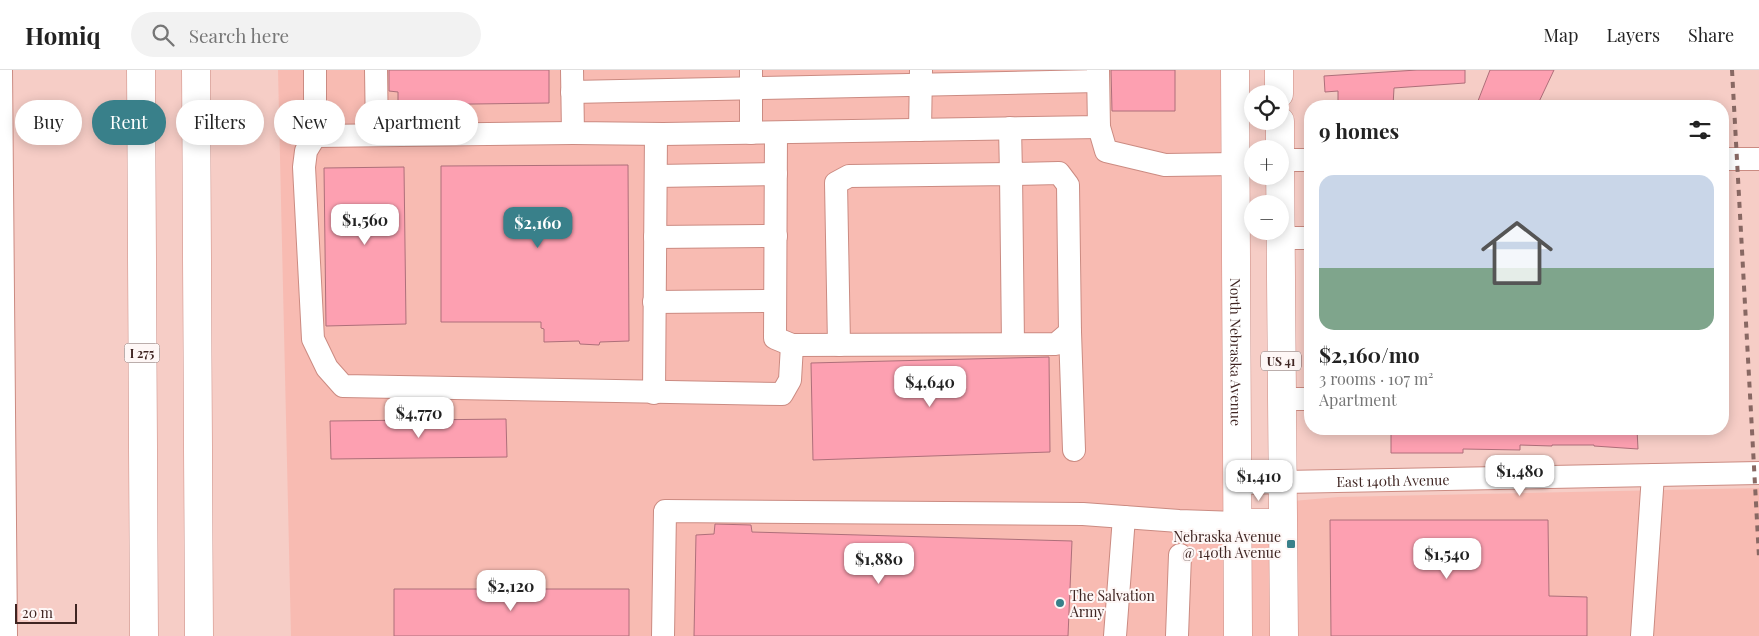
<!DOCTYPE html>
<meta charset="utf-8">
<style>
:root{--surface:#fff;--page:#f2f2f2;--text:#222;--muted:#767676;--line:#e0e0e0;--accent:#39808a}
body{margin:0;font-family:"Playfair Display",serif;background:var(--page);color:var(--text);height:100vh;display:flex;flex-direction:column;font-size:19px;white-space:nowrap}
*{box-sizing:border-box;margin:0}
p{font-size:16px;color:var(--muted)}
.icon{flex:none;width:28px;height:28px;fill:none;stroke:currentColor;stroke-width:2;stroke-linecap:round;stroke-linejoin:round}
.map{position:relative;flex:1;overflow:hidden}
.drawer{position:absolute;left:1304px;top:30px;width:425px;height:335px;display:flex;flex-direction:column;background:var(--surface);border-radius:20px;box-shadow:0 2px 12px #0003}
.drawer>*{flex:none}
.top-card{position:absolute;left:15px;top:30px;width:475px;height:45px;display:flex;gap:10px}
.controls{position:absolute;left:1244px;top:15px;display:grid;gap:10px}
.controls a{display:grid;place-items:center;width:45px;height:45px;border-radius:50%;background:var(--surface);box-shadow:0 2px 12px #0003;font-size:25px}
.scale{position:absolute;left:15px;bottom:12px;width:62px;box-sizing:border-box;padding-left:5px;border:2px solid #3f2522;border-top:0;font-size:14px;line-height:18px;white-space:nowrap;color:#3f2522;-webkit-text-stroke:4px #fef7f6;paint-order:stroke}
.price{position:absolute;translate:-50% -42px;padding:0 11px;border-radius:10px;background:#fff;color:#222;font-size:16px;line-height:32px;filter:drop-shadow(0 1px 2px #0008)}
.price::after{content:'';position:absolute;left:50%;top:30px;width:15px;height:11px;margin-left:-8px;background:inherit;clip-path:polygon(0 0,100% 0,50% 100%)}
.price.active{background:var(--accent);color:#fff}
ul{padding:0;list-style:none}
li{display:grid;align-content:center;gap:10px;height:265px;padding:0 15px}
li+li{border-top:1px solid var(--line)}
li span{display:grid;place-items:center;height:155px;border-radius:15px;color:#555}
li>.icon{margin-inline-start:auto}
span .icon{width:90px;height:90px;fill:#fffc;stroke-width:1}
li b{font-size:21px}
h2{display:flex;justify-content:space-between;align-items:center;height:60px;padding:0 15px;font-size:21px}
.tag{padding:0 18px;border-radius:22px;background:var(--surface);box-shadow:0 2px 12px #0003;font-size:18px;line-height:45px}
.tag.active{background:var(--accent);color:#fff}
header{display:flex;align-items:center;gap:30px;box-sizing:border-box;height:70px;padding:0 25px;background:var(--surface);border-bottom:1px solid var(--line)}
header strong{font-size:24px}
nav{display:flex;gap:28px;margin-inline-start:auto;font-size:18px}
.search{width:350px;height:45px;background:var(--page);display:flex;align-items:center;gap:12px;box-sizing:border-box;padding:0 18px;border-radius:28px;color:var(--muted);font-size:19px}
.map>svg:first-child{display:block}
.built{fill:#f8bbb2}
.building{fill:#fda0b1;stroke:#ae6f7a}
.lines{fill:none;stroke-linecap:round;stroke-linejoin:round}
.minor-casing{stroke:#cb8b82;stroke-width:24}
.major-casing{stroke:#cb8b82;stroke-width:29}
.highway-casing{stroke:#cb8b82;stroke-width:29}
.minor{stroke:#fff;stroke-width:22}
.major{stroke:#fff;stroke-width:28}
.highway{stroke:#fff;stroke-width:28}
.rail{stroke:#886863;stroke-width:4;stroke-dasharray:6 6;stroke-linecap:butt}
.poi-dot{fill:#39808a;stroke:#fef7f6;stroke-width:2}
.labels{text-anchor:middle;dominant-baseline:central;stroke-width:4;stroke-linejoin:round;paint-order:stroke}
.shield{fill:#fef7f6;stroke:#786462;stroke-width:1}
.shield-label{font-size:12px;font-weight:bold;fill:#3f2522}
.street-label{font-size:14px;fill:#3f2522;stroke:#fef7f6}
.poi-label{font-size:14px;fill:#3f2522;stroke:#fef7f6;text-anchor:end}
</style>
<header>
<strong>Homiq</strong>
<div class="search"><svg class="icon" aria-label="search" viewBox="0 0 24 24"><circle cx="10" cy="10" r="6"/><path d="M15 15l6 6"/></svg>Search here</div>
<nav><a>Map</a><a>Layers</a><a>Share</a></nav>
</header>
<div class="map">
<svg width="1759" height="566" viewBox="0 0 1759 566">
<rect width="100%" height="100%" fill="#f6cdc6"/>
<path class="built" d="M278,0H1225L1226,122L1222,129L1226,133L1227,566H291Z
M1759,418V566H1294L1293,431L1338,427Z
M1248,465H1271L1273,566H1249Z"/>
<path class="building" d="M389,0H549V33L398,35V22L389,21Z
M1111,0H1175V41H1112Z
M1417,0H1465V13L1394,18L1393,36H1338V21L1325,22L1324,6Z
M1490,0H1554L1537,36H1476Z
M628,95L629,271L600,272L599,275L580,274L579,271L544,272V259L541,258V252H441V96Z
M404,97L406,254L326,256L324,98Z
M1049,287L1050,382L813,390L811,293Z
M506,349L507,387L331,389L330,351Z
M1391,359H1637L1638,379L1594,376V375H1552V376L1520,375V380L1463,379V383H1391Z
M1330,450H1548L1549,526L1587,527V566H1331Z
M715,454L751,455L752,462L1072,471L1068,566H694L696,465L714,464Z
M394,519H629V566H394Z"/>
<g class="lines">
<defs>
<g id="minor">
<path d="M1,0L6,566"/>
<path d="M315,0V66L573,63"/>
<path d="M376,0L377,65"/>
<path d="M572,0L573,63L663,64L1099,57L1098,0"/>
<path d="M572,22L1098,11"/>
<path d="M1099,57L1106,81L1165,95L1236,94"/>
<path d="M920,60L921,1"/>
<path d="M751,63V0"/>
<path d="M776,63L775,268L792,275L1056,274L1070,262L1068,115L1059,103L1011,104L1010,58"/>
<path d="M315,66L306,81L304,97L313,269L327,298L343,316L782,324L790,310L792,275"/>
<path d="M1722,89H1759"/>
<path d="M1280,90H1310"/>
<path d="M656,106L776,104"/>
<path d="M655,167L776,166"/>
<path d="M1280,168H1310"/>
<path d="M654,232L775,231"/>
<path d="M1070,262L1074,380"/>
<path d="M839,275L836,113L849,106L1011,104L1013,274"/>
<path d="M654,323L656,64"/>
<path d="M1281,329H1310"/>
<path id="s1" d="M1237,413L1759,403"/>
<path d="M663,566L665,441L1083,444L1179,451L1237,453"/>
<path d="M1115,566L1124,447"/>
<path d="M1177,566L1180,485"/>
<path d="M1642,566L1653,405"/>
</g>
<g id="major">
<path id="s2" d="M1235,0L1238,566"/>
<path d="M1279,0V24"/>
<path d="M1280,51V79"/>
<path d="M1280,89L1284,566"/>
<path d="M1237,453H1282"/>
</g>
<path id="highway" d="M141,0L144,566
M196,0L199,566"/>
</defs>
<use href="#minor" class="minor-casing"/>
<use href="#major" class="major-casing"/>
<use href="#highway" class="highway-casing"/>
<use href="#minor" class="minor"/>
<use href="#major" class="major"/>
<use href="#highway" class="highway"/>
<path class="rail" d="M1732,0L1759,487"/>
</g>
<g class="poi-dot">
<rect x="1286" y="469" width="10" height="10" rx="2.5"/>
<circle cx="1060" cy="533" r="5"/>
</g>
<g class="labels">
<g class="shield">
<rect x="124.5" y="273.5" width="35" height="19" rx="4"/>
<rect x="1261" y="281.5" width="40" height="19" rx="4"/>
</g>
<g class="shield-label">
<text x="142" y="283">I 275</text>
<text x="1281" y="291">US 41</text>
</g>
<g class="street-label">
<text stroke="none"><textPath href="#s2" startOffset="282">North Nebraska Avenue</textPath></text>
<text stroke="none"><textPath href="#s1" startOffset="156">East 140th Avenue</textPath></text>
</g>
<g class="poi-label">
<text x="1281" y="466">Nebraska Avenue<tspan x="1281" dy="16">@ 140th Avenue</tspan></text>
<text x="1070" y="525" text-anchor="start">The Salvation<tspan x="1070" dy="16">Army</tspan></text>
</g>
</g>
</svg>
<div class="controls">
<a><svg class="icon" aria-label="locate" viewBox="0 0 24 24"><circle cx="12" cy="12" r="6"/><path d="M12 2v4M12 18v4M2 12h4M18 12h4"/></svg></a>
<a>+</a>
<a>−</a>
</div>
<div class="scale">20 m</div>
<b class="price" style="left:365px;top:176px">$1,560</b>
<b class="price active" style="left:538px;top:179px">$2,160</b>
<b class="price" style="left:930px;top:338px">$4,640</b>
<b class="price" style="left:419px;top:369px">$4,770</b>
<b class="price" style="left:1520px;top:427px">$1,480</b>
<b class="price" style="left:1259px;top:432px">$1,410</b>
<b class="price" style="left:1447px;top:510px">$1,540</b>
<b class="price" style="left:879px;top:515px">$1,880</b>
<b class="price" style="left:511px;top:542px">$2,120</b>
<div class="top-card">
<a class="tag">Buy</a>
<a class="tag active">Rent</a>
<a class="tag">Filters</a>
<a class="tag">New</a>
<a class="tag">Apartment</a>
</div>
<section class="drawer">
<h2>9 homes<svg class="icon" aria-label="filters" viewBox="0 0 24 24"><path d="M4 7h16M4 17h16"/><circle cx="9" cy="7" r="2"/><circle cx="15" cy="17" r="2"/></svg></h2>
<ul>
<li><span style="background:linear-gradient(#c9d6e8 60%,#7fa58c 0)"><svg class="icon" aria-label="home" viewBox="0 0 24 24"><path d="M3 11l9-7 9 7M6 9v11h12V9"/></svg></span><div><b>$2,160/mo</b><p>3 rooms · 107 m²</p><p>Apartment</p></div></li>
</ul>
</section>
</div>
